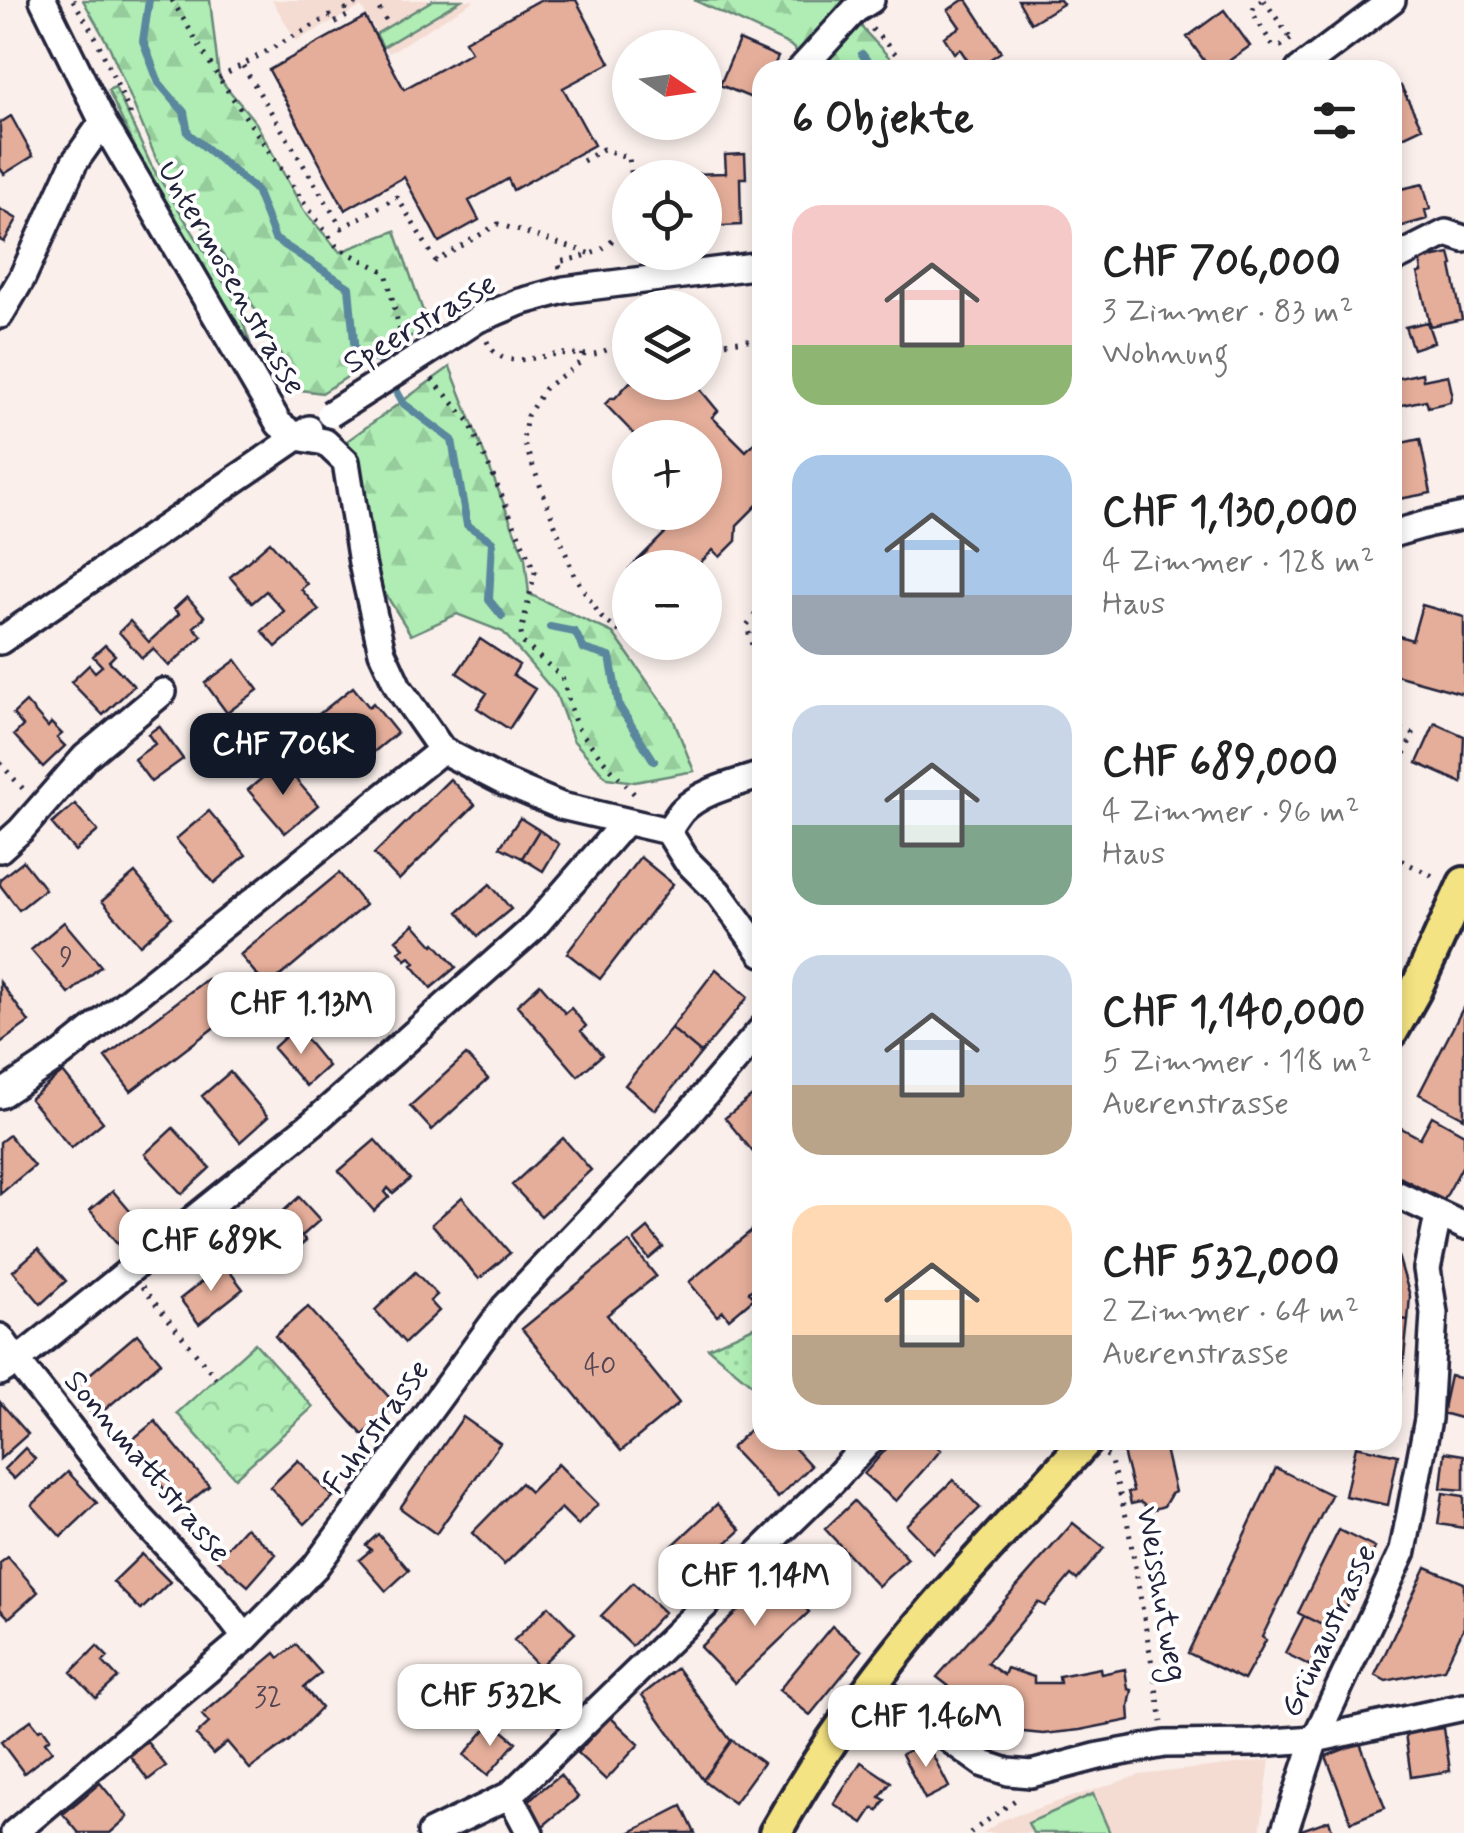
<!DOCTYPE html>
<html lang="de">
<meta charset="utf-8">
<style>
:root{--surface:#fff;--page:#f2f2f2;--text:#222;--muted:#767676;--accent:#111827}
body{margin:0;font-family:Mynerve,sans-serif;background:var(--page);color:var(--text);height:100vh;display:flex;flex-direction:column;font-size:38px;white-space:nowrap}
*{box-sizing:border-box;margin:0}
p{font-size:32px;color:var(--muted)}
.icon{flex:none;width:55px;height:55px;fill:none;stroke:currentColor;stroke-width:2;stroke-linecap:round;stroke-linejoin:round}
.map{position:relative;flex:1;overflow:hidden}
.details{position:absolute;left:752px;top:60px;width:650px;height:1390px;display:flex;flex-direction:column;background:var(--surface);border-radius:30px;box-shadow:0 5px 15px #0003}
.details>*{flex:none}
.needle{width:65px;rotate:103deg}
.tools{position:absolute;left:612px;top:30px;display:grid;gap:20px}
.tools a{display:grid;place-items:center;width:110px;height:110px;border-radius:50%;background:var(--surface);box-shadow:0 5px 15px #0003;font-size:50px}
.price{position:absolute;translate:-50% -85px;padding:0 22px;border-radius:20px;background:#fff;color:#222;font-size:32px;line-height:65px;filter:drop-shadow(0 2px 5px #0008)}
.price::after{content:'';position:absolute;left:50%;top:60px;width:30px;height:22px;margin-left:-15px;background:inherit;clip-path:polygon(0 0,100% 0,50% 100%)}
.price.active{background:var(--accent);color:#fff}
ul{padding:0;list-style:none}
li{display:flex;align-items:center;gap:30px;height:250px;padding:0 40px}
li span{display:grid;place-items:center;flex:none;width:280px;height:200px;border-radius:30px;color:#555}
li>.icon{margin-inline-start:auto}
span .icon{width:120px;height:120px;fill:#fffc;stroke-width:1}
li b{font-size:42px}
h2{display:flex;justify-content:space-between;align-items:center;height:120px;padding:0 40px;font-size:42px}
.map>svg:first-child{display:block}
.built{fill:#f4dcd3}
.grass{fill:url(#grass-dots);stroke:#688878;stroke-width:2.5}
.forest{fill:url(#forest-firs);stroke:#688878;stroke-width:2.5}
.park{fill:url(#park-crowns);stroke:#688878;stroke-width:2.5}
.pitch{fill:#afedb4;stroke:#688878;stroke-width:2.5}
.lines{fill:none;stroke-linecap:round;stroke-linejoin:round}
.stream{stroke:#5a879d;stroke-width:8}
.building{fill:#e5ae9a;stroke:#22223b;stroke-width:2.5}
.minor-casing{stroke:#22223b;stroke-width:32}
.major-casing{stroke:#22223b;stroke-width:38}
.path{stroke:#22223b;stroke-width:5;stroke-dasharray:2.5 8;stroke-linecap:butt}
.minor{stroke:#fff;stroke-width:25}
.major{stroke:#f4e382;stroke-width:30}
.minor-bridge-casing{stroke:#22223b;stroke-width:32;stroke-linecap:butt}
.minor-bridge{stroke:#fff;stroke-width:25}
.labels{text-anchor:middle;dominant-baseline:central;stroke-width:8;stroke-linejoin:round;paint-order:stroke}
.number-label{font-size:28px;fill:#534553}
.street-label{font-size:32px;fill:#22223b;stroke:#fff}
</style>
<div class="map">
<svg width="1464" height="1833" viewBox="0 0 1464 1833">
<defs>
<pattern id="grass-dots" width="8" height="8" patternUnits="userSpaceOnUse" patternTransform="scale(2.5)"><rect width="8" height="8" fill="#afedb4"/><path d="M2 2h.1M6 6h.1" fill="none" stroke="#96cb9c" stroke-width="1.8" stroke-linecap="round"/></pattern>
<pattern id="forest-firs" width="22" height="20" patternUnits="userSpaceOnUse" patternTransform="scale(2.5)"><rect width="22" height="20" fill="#afedb4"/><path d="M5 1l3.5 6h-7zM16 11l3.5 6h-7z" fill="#96cb9c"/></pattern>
<pattern id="park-crowns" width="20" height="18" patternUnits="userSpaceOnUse" patternTransform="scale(2.5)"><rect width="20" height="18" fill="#afedb4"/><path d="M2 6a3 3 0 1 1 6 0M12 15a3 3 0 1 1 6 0" fill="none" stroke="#96cb9c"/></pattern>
</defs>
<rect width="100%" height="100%" fill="#faefeb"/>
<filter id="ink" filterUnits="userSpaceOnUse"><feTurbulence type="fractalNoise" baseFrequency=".01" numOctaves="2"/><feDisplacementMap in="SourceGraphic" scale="20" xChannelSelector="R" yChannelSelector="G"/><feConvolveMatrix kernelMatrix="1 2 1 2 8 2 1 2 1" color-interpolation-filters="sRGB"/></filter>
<g filter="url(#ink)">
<path class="built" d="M272,0H475L389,53L361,7L296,41Z
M1270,1760L1260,1833H983L1002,1820L1139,1775Z"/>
<path class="grass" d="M115,87L151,165L236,302L251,346L246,349L150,180L108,90Z
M762,1323V1381L756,1388L708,1348Z"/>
<path class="forest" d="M83,0H210L219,78L256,123L304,211L340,252L395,231L425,317L416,333L322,393L301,390L231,267L157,161L110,48Z
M694,0H846L863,29L901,70H816L790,45Z
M450,367L525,558L529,594L613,633L672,716L694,771L635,782L607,778L573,740L556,694L503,632L457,614L411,635L383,590L347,441Z"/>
<path class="park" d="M255,1343L313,1407L235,1478L177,1413Z"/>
<path class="pitch" d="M433,0H461L383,47L376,34Z
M1093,1794L1110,1833H1033L1028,1823Z"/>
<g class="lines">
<path class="stream" d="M149,0L143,41L159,83L184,112L188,133L256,190L275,239L349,287L355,353L379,360L404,404L452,440L467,525L492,541L489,600L502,616
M862,54L874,70
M550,627L575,632L584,649L610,657L619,706L654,761"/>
</g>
<path class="building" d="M540,0H576L610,63L563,88L594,145L513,190L508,179L469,201L479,220L439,242L404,177L345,210L269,70L365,17L404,89L471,52L465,41Z
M963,0H967L1001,52L974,70L960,49L954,53L944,37L960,27L948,10Z
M1018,0H1060L1063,4L1031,23Z
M1224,10L1250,46L1216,70H1211L1187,37Z
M739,40L778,57L772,70H762V92L759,101L720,85Z
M1401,86L1422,128L1392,142V90Z
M11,116L33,156L4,174L0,168V123Z
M745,154L746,178H740L741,225L705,227V178H689V174L726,173L725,155Z
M1423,184L1430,209L1425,210L1427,219L1392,229V191Z
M0,209L17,219L4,242L0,240Z
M1450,254L1453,265L1451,266L1462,319L1430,326L1418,273L1422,272L1420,260Z
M1427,322L1434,342L1413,349L1405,327Z
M1422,373L1423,380L1448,375L1452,393L1450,402L1428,407L1426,400L1392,407V386L1397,385L1395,379Z
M630,382H694L718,411L712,417L746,451L762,435V500L737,525L736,541L720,557L713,550L695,568H630L685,513L687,515L689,512H705V438H638L605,404L611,398H615Z
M1420,439L1431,493L1399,499L1392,468V445Z
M270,542L307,584L301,589L319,610L276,647L262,631L284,611L266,591L252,603L230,577Z
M187,597L205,617L194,627L202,636L169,666L153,649L142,658L119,632L130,621L149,642L179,614L174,609Z
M1422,605L1464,617V694L1392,674V634L1412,640Z
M480,639L519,665L513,675L535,689L509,729L477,708L487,693L457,673Z
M105,645L115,655L109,661L134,686L103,715L71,682L89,665L95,672L102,666L93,656Z
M236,660L258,690L227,713L205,683Z
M353,687L369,707L373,703L397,733L364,760L343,734L337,738L318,715Z
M26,702L48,727L51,723L62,734L57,738L65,746L43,767L14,735L23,726L13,714Z
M1435,723L1464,736L1462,783L1417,763Z
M159,726L183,759L151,782L134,759L155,744L148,734Z
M281,762L318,805L285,833L248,790Z
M450,779L475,805L399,880L374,854Z
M75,804L98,831L75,851L52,824Z
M209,811L246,855L214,883L176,839Z
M520,818L539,830L522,858L500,847Z
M539,830L559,844L543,871L522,858Z
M640,857L673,884L600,979L567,953Z
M23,861L45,889L19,910L0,885V879Z
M135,873L172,917L140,945L102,901Z
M339,873L365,905L267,987L240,955Z
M490,884L511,909L478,936L458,912Z
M64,922L101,966L69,994L31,950Z
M414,924L433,945L435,943L456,967L431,988L412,965L415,963L410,957L406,960L399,952L404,948L396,940Z
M716,969L748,997L701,1053L671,1028Z
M207,979L233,1013L131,1091L105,1057Z
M0,982L29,1022L0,1043Z
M540,984L565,1013L571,1008L586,1026L581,1031L602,1055L578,1076L517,1005Z
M355,985L366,998L372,992L391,1014L367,1036L348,1013L353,1009L342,997Z
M1464,1006V1118L1419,1094Z
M296,1027L328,1066L306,1086L273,1048Z
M671,1028L701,1053L655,1110L625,1085Z
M466,1055L488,1079L432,1130L410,1106Z
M63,1072L103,1122L71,1148L30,1099Z
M230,1072L268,1117L240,1142L202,1096Z
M762,1088V1145L753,1152L725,1118Z
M1432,1116L1464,1134V1163L1444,1200L1392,1173V1123L1420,1138Z
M173,1128L210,1168L182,1194L145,1154Z
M9,1135L34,1166L0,1194V1142Z
M563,1138L591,1170L541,1216L512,1185Z
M375,1140L410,1179L393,1193L388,1188L385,1192L389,1197L374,1211L339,1171Z
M113,1191L141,1224L117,1244L90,1210Z
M299,1197L320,1220L302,1236L306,1241L284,1260L259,1233Z
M462,1197L510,1253L479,1279L432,1224Z
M762,1222V1289L758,1284L749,1292L754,1298L729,1319L723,1311L717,1316L689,1282Z
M648,1228L663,1247L649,1259L634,1240Z
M1392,1236L1410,1296L1408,1320L1392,1318Z
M629,1242L656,1276L607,1315L679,1403L621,1451L522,1329Z
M38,1249L66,1281L41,1304L13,1271Z
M224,1264L243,1289L199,1324L180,1299Z
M415,1272L437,1295L430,1301L439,1311L405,1343L375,1310Z
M308,1307L396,1405L363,1435L275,1336Z
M1392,1318L1408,1320L1397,1421L1392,1420Z
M137,1334L161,1362L95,1418L71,1390Z
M1450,1376L1464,1379V1419L1442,1413Z
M0,1402L28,1434L0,1459Z
M463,1417L500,1443L436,1534L400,1508Z
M762,1418V1440H787L811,1466L778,1498L731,1448Z
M155,1421L209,1486L181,1509L127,1444Z
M894,1440H930L941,1450L896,1501L864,1474Z
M1136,1440H1163L1175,1492L1171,1494L1164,1506L1151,1510L1140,1502L1131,1504L1128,1492L1133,1491L1121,1444Z
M1356,1446L1398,1455L1388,1505L1345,1496Z
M25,1448L35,1459L14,1479L4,1469Z
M1445,1452L1464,1455V1490L1441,1488Z
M298,1460L333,1497L305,1524L270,1487Z
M558,1464L598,1504L578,1525L561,1508L504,1565L472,1533L521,1483L530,1492Z
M1276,1468L1331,1495L1262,1637L1266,1640L1244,1680L1188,1653Z
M68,1472L97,1503L61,1537L32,1505Z
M953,1480L980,1508L933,1553L906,1525Z
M1443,1493L1464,1496V1528L1438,1524Z
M854,1501L908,1559L878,1586L825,1529Z
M717,1504L741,1530L693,1574L670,1548Z
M1073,1523L1104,1548L1077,1580L1071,1575L1045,1606L1038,1602L987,1663L1004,1675L1007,1668L1034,1677V1683H1060L1059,1676L1100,1668L1101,1674L1125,1669L1128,1689L1132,1690L1129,1706L1130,1720L1080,1730L1043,1734L1013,1731L993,1724L963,1709L968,1701L937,1677Z
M246,1527L276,1554L248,1586L217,1559Z
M1339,1530L1375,1548L1334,1631L1298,1613Z
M378,1534L409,1570L386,1591L359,1560L371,1550L366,1545Z
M142,1554L170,1582L141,1610L113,1582Z
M8,1557L38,1592L9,1618L0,1609V1563Z
M1426,1567L1464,1583V1627L1444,1669L1386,1681L1375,1675Z
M774,1575L809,1612L735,1683L700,1647Z
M633,1583L664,1612L632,1646L601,1616Z
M549,1606L575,1633L539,1667L514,1640Z
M1304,1616L1337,1632L1319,1670L1285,1653Z
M832,1626L862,1651L810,1715L779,1690Z
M296,1645L321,1673L304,1687L321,1708L289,1741L250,1769L227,1742L213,1754L196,1735L209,1723L202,1715L275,1653L279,1658Z
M97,1646L108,1657L103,1662L118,1678L96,1698L71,1672Z
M677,1668L731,1741L703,1780L642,1695Z
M610,1717L639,1744L606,1780L577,1753Z
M31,1720L39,1730L43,1728L50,1738L45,1742L52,1751L24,1773L1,1742Z
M492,1722L516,1742L488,1775L464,1755Z
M1444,1728L1450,1771L1411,1777L1405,1733Z
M732,1740L763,1763L734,1803L703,1780Z
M147,1742L166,1766L148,1780L130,1756Z
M926,1742L949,1787L925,1799L902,1754Z
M1360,1743L1385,1808L1351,1822L1326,1756Z
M861,1762L891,1782L880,1797L885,1800L878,1811L873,1808L863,1823L834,1804Z
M560,1775L578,1797L543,1826L525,1803Z
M100,1783L128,1817L110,1833H79L63,1814Z
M682,1806L695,1833H629Z
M1329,1820L1333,1833H1293Z"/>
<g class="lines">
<defs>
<path id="minor" d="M43,0L103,122L279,424L297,437L325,442L346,462L362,563L382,652L398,687L442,750L504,782L561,806L668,831L686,860L718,892L762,953
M800,70L855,10L871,0
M1299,70L1392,0
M1392,260L1446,233L1464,239
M0,315L22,278L74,163L103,122
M440,344L478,319L496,312L520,302L564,290L762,265
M1392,534L1430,523L1464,516
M0,641L309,429
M668,831C673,824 677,817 682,811C701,791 737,783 762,775
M0,849L21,830L85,757L163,692
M0,1095L62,1054L442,750
M1392,1192L1464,1226
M0,1337L17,1361L139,1516L212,1594L246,1638
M0,1372L17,1361L314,1122L531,930L625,822
M872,1684L984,1764L1008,1772L1031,1774L1099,1756L1165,1744L1256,1743L1315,1739L1464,1707
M510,1795L530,1833
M14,1833L246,1638L315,1567L505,1307L679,1125L762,1029
M431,1833L510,1795L832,1482L871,1440
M1284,1833L1315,1739L1403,1551L1428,1419L1434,1313L1427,1269L1438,1216"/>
<path id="major" d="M1392,1032L1415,991L1464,883
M775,1833C804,1782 835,1733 871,1686C936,1599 1014,1521 1087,1440"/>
</defs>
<use href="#minor" class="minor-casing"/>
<use href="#major" class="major-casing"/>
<path class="path" d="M73,0L95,36L134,122
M172,0L219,78L301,198L338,248L386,272L401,336L404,342
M374,0L389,26
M1261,0L1255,4L1252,12L1273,46H1281L1291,39
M1264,0L1291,39
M872,29L911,70
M243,66L342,228L397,197L436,261L498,224L595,255
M219,78L330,16L334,23L349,15L346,9L362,0
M583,161L603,149L629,158L632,178
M208,248L232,285L248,321
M560,268L558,262C597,254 616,250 630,209
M487,341C500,372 534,356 560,354C570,353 582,356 593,354C605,353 618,343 630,338
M705,341L724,343L762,338
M583,354L581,362L545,388L527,416L523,440L574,575L601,617L630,640
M432,379L469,421L535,572L521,633L522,642L562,677L576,726L603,760L639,799
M762,606L747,625L762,686
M633,642L638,646L672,651
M1392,725L1413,734L1392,781
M0,763L25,791
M1392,856L1439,879
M142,1287L216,1378
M1106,1455L1110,1458L1127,1520L1162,1722
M970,1833L1018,1798"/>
<use href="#minor" class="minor"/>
<use href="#major" class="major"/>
<defs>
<path id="minor-bridge" d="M330,414L440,344"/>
</defs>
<use href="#minor-bridge" class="minor-bridge-casing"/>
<use href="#minor-bridge" class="minor-bridge"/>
</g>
</g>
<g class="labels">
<g class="number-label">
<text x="66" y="958">9</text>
<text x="600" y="1366">40</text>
<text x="268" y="1698">32</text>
</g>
<g class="street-label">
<text transform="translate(231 278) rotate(60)">Untermosenstrasse</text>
<text transform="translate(420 324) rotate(-30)">Speerstrasse</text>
<text transform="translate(377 1427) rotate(-54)">Fuhrstrasse</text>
<text transform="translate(147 1467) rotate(50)">Sonnmattstrasse</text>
<text transform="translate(1161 1594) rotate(80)">Weisshutweg</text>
<text transform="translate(1329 1631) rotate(-65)">Grünaustrasse</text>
</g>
</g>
</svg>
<div class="tools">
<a><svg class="needle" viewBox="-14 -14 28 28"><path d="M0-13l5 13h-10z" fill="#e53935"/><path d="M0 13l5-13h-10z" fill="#767676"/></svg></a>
<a><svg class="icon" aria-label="locate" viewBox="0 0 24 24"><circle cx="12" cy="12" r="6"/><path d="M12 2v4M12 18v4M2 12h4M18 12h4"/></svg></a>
<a><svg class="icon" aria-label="layers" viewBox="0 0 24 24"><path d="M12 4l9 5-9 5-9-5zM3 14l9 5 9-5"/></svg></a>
<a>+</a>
<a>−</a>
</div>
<b class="price active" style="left:283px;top:798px">CHF 706K</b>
<b class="price" style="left:301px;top:1057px">CHF 1.13M</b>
<b class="price" style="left:211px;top:1294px">CHF 689K</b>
<b class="price" style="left:755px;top:1629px">CHF 1.14M</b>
<b class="price" style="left:490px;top:1749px">CHF 532K</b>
<b class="price" style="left:926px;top:1770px">CHF 1.46M</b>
<section class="details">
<h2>6 Objekte<svg class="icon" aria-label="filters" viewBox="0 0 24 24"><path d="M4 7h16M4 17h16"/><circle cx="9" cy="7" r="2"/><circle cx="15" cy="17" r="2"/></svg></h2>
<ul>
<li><span style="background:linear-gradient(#f6c9c9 70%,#8fb573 0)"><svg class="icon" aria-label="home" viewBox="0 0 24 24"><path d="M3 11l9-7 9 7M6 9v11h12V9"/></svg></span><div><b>CHF 706,000</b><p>3 Zimmer · 83 m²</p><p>Wohnung</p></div></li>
<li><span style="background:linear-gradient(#a9c7e8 70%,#9aa5b1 0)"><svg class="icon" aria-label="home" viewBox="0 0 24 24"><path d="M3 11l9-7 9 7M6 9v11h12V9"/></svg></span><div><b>CHF 1,130,000</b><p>4 Zimmer · 128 m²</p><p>Haus</p></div></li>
<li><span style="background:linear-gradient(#c9d6e8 60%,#7fa58c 0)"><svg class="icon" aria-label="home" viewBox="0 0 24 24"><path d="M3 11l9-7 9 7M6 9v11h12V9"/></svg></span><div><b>CHF 689,000</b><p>4 Zimmer · 96 m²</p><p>Haus</p></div></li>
<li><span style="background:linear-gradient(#c9d6e8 65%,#b9a48a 0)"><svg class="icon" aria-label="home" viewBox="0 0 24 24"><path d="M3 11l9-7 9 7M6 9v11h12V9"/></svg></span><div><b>CHF 1,140,000</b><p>5 Zimmer · 118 m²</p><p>Auerenstrasse</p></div></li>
<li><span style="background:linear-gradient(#ffd9b3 65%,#b9a48a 0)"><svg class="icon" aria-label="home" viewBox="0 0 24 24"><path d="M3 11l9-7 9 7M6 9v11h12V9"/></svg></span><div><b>CHF 532,000</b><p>2 Zimmer · 64 m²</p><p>Auerenstrasse</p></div></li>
</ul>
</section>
</div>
